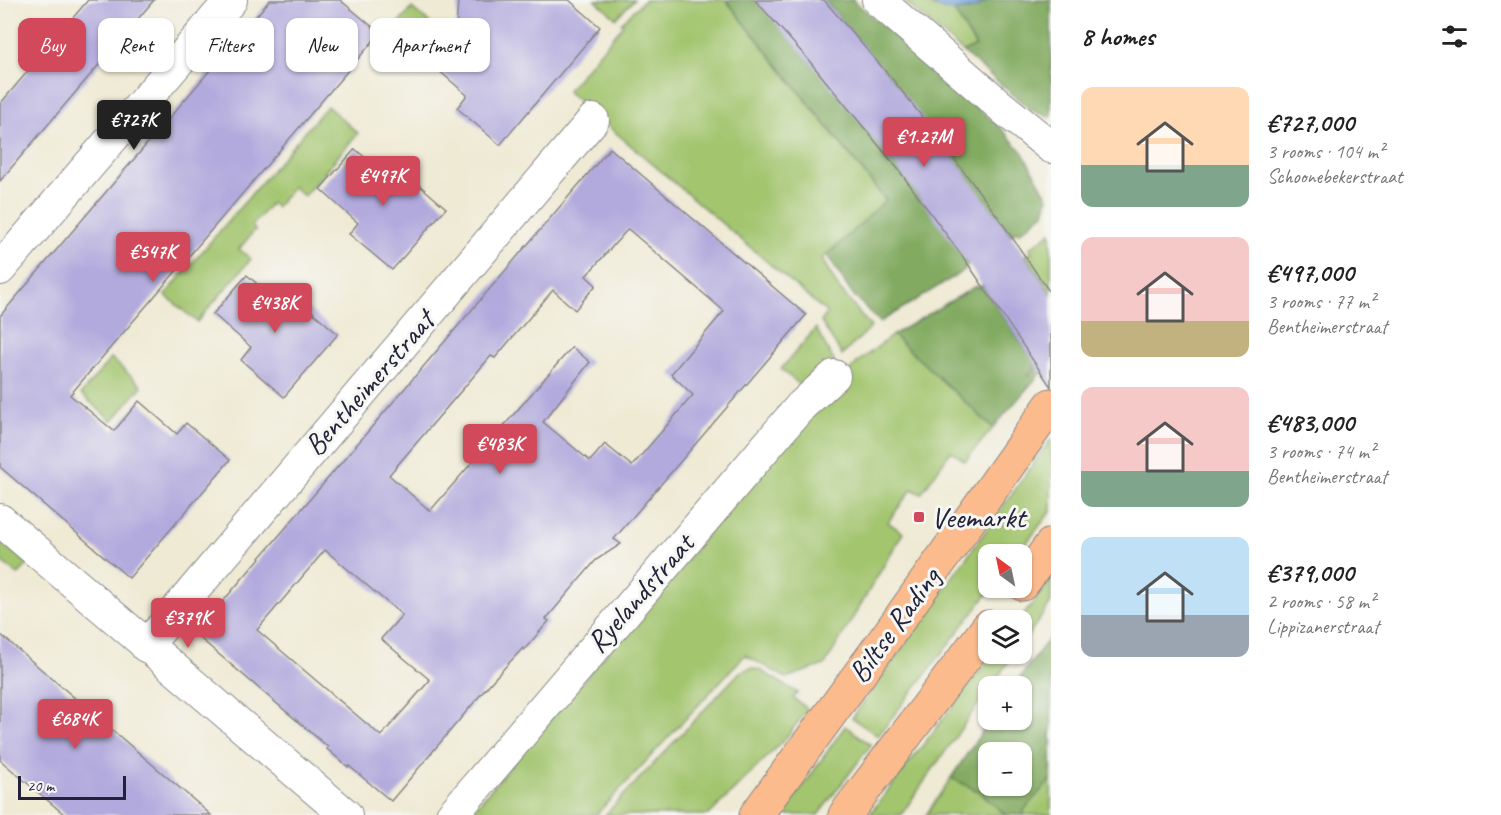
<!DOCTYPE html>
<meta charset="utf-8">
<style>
:root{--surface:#fff;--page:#f6f6f6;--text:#222;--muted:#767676;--accent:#d1495b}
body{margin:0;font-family:Caveat,sans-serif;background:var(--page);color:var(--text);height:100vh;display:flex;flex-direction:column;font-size:22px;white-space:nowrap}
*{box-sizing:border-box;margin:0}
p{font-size:20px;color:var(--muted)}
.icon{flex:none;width:33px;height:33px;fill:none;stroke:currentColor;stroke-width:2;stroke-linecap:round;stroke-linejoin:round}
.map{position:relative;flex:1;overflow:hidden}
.side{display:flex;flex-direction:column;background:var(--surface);width:450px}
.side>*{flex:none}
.guide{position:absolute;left:18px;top:18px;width:570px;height:54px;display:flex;gap:12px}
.needle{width:39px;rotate:327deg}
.tools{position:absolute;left:978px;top:544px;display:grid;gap:12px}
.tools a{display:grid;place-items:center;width:54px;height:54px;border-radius:12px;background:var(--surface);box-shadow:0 2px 4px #0004;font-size:30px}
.scale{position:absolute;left:18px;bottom:15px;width:108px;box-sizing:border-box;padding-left:6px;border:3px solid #22223b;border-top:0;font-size:16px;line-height:21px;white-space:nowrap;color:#22223b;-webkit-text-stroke:4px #f6f6f2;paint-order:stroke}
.price{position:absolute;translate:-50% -51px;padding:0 14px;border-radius:6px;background:var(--accent);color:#fff;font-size:20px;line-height:39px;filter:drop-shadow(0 2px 3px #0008)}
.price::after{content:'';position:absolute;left:50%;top:36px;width:18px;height:14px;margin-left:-9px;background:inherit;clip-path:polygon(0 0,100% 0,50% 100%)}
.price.current{background:#222;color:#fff}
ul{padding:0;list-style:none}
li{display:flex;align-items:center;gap:18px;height:150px;padding:0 30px}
li span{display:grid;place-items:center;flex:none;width:168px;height:120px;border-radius:12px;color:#555}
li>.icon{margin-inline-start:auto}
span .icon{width:72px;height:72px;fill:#fffc;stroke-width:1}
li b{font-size:26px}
h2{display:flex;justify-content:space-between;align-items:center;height:72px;padding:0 30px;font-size:26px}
.tag{padding:0 21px;border-radius:12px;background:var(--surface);box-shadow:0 2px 4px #0004;font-size:21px;line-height:54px}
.tag.current{background:var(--accent);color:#fff}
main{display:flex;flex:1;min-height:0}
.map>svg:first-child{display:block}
.green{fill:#a3c56e;stroke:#627454;stroke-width:1.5;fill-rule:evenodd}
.forest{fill:#82aa61;stroke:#52664e;stroke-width:1.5;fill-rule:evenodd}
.water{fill:#6c9ed6;stroke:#476088;stroke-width:1.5}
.building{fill:#b2aadd;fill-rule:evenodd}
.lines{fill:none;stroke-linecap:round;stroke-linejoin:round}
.street-casing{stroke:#888688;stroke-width:34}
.primary-casing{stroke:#888688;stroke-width:35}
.street{stroke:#fff;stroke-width:32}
.primary{stroke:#fbbb8d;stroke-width:33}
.poi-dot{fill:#d1495b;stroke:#f6f6f2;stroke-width:2}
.labels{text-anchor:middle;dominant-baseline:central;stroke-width:6;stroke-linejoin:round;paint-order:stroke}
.street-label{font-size:30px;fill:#22223b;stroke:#f6f6f2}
.poi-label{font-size:30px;fill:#22223b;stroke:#f6f6f2;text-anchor:start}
</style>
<main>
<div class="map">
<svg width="1051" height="815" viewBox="0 0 1051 815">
<rect width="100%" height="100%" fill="#f6f6f2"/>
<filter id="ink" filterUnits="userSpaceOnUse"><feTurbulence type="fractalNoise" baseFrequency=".0167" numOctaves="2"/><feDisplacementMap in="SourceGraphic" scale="12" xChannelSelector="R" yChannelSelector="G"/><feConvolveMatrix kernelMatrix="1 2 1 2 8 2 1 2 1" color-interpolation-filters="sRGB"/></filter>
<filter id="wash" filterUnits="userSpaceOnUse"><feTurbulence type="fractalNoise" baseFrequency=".008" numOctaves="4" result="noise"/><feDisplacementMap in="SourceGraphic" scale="24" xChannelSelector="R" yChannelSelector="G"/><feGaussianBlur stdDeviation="1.35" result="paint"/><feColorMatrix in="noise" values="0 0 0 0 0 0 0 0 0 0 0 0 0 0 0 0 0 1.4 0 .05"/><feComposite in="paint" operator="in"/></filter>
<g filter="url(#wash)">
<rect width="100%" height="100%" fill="#efead4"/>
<path class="green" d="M595,0H634L616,18Z
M644,0H726L886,201L822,259L838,287L871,327L842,355L821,322L827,313L567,91L623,25L621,23Z
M903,0H926L934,7L954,11L976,47L963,52Z
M412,8L443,34L412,69L381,43Z
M327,106L358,133L304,196L293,187L276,207L271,203L252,226L255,230L239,249L251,259L197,322L165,295Z
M1051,232V294L1025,255L1032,252L1030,248Z
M816,328L835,363L825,371H815L801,386L781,369Z
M893,335L993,428L965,461L951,451L921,494L912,489L888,522L903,533L825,665L786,678L745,655L596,815H469L820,402L859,361Z
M111,358L142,386L112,421L81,394Z
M1051,439V511L1017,555H988V588H992L878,736L852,718Z
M0,540L28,564L18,575L0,560Z
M1051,579V603L1022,644V621H1019Z
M1051,636V815H926L990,720H1022V687H1013ZM988,753H1022V786H988Z
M993,654H1014L991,687H988V690L901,815H869Z
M751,668L760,670L798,693L793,698L808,709L786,738L709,815H605L740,672Z
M845,726L871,745L818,815H783Z"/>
<path class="forest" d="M726,0H756L807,57L892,160L969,263L964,268L965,270L880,322L852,294L827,255L886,200Z
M824,0H853L1003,130L1023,153L1048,198L1044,213L1019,233L1017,231L1011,235L893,81Z
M988,0H1051V118L1031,110L963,52L976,46L954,11L975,9Z
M982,285L1036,364L1028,375L1030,376L1051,347V361L993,428L893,335L976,286L978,288Z
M1051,636V779L1024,810V815H1006L978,791L951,778L990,720H1022V687H1013ZM988,753H1022V786H988Z"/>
<path class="water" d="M926,0H988C969,13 945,16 926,0Z"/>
<g id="blocks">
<path class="building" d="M88,0H154L0,181V104Z
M270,0H340L380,33L70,395L114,431L139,401L177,434L186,423L230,460L129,578L0,467V316Z
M458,0H569L600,27L500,145L457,108L467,95L429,62L456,31Z
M755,0H824L893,80L934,132L998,217L1051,294V387L968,264L898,169L806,57Z
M610,148L806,315L614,539L621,544L596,560L546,619L549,621L524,650L523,648L493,680L391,801L349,766L348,767L327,749L328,747L195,634ZM628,229L724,311L671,374L693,395L632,466L605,444L590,461L543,422L590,362L572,347L430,511L389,475L491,356L495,358L553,290L575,310L596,285L586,276ZM325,550L402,615L381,639L430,680L381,736L257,630Z
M355,149L389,178L398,167L446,208L392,270L349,234L358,223L320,189Z
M247,275L285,308L295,297L338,334L284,397L241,360L251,347L213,314Z
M0,634L181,789L211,815H65L0,760Z"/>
</g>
</g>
<g filter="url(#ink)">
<use href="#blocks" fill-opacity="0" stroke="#888688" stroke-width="1.5"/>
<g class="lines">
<defs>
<path id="street" d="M878,0L1004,109L1051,147
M0,269L231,0
M0,520L346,815
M146,646L593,120
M452,815L801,406L834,376"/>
<path id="primary" d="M1022,584L1051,545
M756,815L888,635L1051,405
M845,815L988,627"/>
</defs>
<use href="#street" class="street-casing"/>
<use href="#primary" class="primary-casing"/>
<use href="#street" class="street"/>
<use href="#primary" class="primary"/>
</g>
</g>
<rect class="poi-dot" x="913" y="511" width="12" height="12" rx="3"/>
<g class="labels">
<g class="street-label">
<text transform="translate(369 383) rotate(-49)">Bentheimerstraat</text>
<text transform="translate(640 593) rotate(-49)">Ryelandstraat</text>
<text transform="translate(894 625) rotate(-54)">Biltse Rading</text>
</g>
<g class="poi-label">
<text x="931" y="517">Veemarkt</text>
</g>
</g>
</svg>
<div class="tools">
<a><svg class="needle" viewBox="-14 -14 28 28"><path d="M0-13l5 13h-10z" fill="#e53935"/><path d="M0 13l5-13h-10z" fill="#767676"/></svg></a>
<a><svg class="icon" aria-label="layers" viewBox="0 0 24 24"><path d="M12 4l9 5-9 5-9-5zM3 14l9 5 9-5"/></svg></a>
<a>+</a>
<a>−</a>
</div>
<div class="scale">20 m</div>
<b class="price current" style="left:134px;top:151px">€727K</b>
<b class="price" style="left:924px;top:168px">€1.27M</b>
<b class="price" style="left:383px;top:207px">€497K</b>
<b class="price" style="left:153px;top:283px">€547K</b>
<b class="price" style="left:275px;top:334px">€438K</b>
<b class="price" style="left:500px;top:475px">€483K</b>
<b class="price" style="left:188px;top:649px">€379K</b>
<b class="price" style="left:75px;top:750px">€684K</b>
<div class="guide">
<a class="tag current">Buy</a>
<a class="tag">Rent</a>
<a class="tag">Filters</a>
<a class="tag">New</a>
<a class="tag">Apartment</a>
</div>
</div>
<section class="side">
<h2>8 homes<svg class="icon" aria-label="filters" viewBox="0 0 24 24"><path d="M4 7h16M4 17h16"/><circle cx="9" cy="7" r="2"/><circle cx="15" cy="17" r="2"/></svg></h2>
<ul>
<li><span style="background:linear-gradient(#ffd9b3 65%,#7fa58c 0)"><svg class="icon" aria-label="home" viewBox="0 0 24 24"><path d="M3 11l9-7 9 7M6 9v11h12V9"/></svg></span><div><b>€727,000</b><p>3 rooms · 104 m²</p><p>Schoonebekerstraat</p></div></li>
<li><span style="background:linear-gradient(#f6c9c9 70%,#c2b280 0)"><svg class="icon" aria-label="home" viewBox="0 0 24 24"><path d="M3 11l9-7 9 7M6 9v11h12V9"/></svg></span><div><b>€497,000</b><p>3 rooms · 77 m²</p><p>Bentheimerstraat</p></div></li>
<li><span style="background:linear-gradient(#f6c9c9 70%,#7fa58c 0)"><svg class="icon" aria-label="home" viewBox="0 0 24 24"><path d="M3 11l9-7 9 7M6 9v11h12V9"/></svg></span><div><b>€483,000</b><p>3 rooms · 74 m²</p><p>Bentheimerstraat</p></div></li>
<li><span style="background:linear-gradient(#bfe0f5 65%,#9aa5b1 0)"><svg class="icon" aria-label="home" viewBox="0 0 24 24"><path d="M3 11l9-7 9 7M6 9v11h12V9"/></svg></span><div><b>€379,000</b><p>2 rooms · 58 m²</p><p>Lippizanerstraat</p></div></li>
</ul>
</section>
</main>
